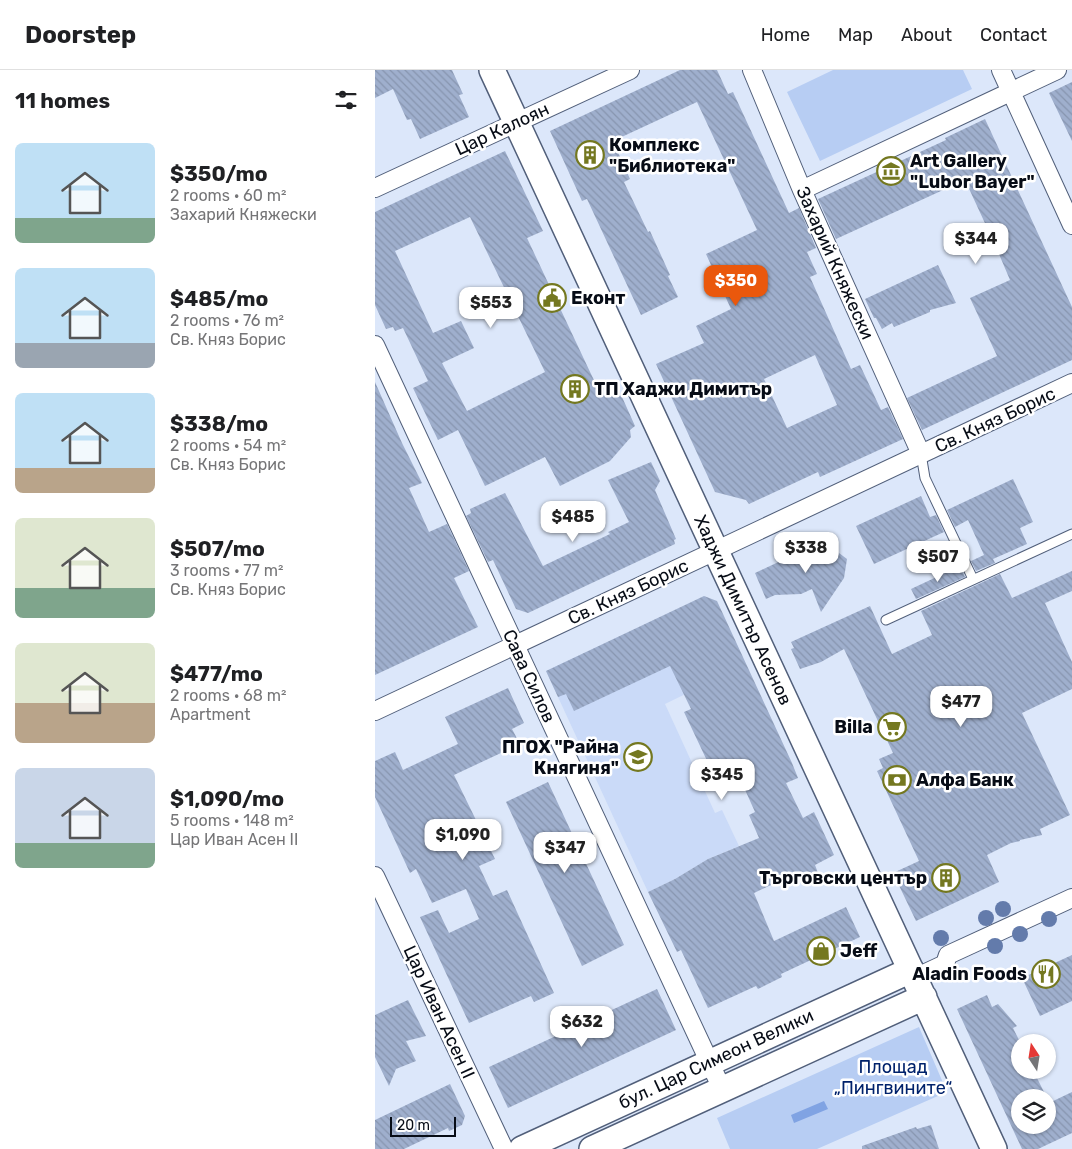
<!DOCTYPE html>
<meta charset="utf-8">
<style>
:root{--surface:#fff;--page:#f6f6f6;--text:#202124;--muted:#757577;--line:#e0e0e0;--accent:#ea580c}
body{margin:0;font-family:Rubik,sans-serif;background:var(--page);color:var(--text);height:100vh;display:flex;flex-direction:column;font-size:19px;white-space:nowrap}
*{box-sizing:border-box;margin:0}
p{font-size:16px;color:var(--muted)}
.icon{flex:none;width:28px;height:28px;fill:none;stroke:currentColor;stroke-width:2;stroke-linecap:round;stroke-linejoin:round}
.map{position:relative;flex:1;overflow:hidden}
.drawer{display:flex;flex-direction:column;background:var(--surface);width:375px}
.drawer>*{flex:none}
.needle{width:32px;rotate:348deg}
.fabs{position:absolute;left:636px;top:964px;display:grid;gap:10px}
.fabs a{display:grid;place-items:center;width:45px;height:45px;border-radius:50%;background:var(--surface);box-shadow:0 1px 4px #0004;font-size:25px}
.scale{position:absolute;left:15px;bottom:12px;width:66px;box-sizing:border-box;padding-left:5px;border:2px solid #070c16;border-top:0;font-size:14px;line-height:18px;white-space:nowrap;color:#070c16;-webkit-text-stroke:4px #fff;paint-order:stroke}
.price{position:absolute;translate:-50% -42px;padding:0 11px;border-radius:10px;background:#fff;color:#222;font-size:16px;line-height:32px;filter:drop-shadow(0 1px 2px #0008)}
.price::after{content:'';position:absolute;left:50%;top:30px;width:15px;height:11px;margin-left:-8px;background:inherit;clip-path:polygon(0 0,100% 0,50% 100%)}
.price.on{background:var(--accent);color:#fff}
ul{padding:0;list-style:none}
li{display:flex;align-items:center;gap:15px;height:125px;padding:0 15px}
li span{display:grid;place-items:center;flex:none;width:140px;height:100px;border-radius:8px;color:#555}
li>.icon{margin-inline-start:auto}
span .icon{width:60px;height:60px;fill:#fffc;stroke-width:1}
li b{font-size:21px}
h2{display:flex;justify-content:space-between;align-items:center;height:60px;padding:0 15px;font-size:21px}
header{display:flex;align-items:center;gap:30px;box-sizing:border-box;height:70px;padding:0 25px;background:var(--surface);border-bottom:1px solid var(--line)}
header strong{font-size:24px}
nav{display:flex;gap:28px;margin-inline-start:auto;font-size:18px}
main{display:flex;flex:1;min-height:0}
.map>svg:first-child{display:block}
.built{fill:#cadaf8}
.park{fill:#b7cdf3}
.water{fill:#80a3e3}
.building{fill:url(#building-back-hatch);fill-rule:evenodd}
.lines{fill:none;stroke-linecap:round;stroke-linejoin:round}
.lane-casing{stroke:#515f7a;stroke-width:11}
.street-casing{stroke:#515f7a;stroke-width:20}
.secondary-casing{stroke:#515f7a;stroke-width:28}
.lane{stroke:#fff;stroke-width:9}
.street{stroke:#fff;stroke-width:18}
.secondary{stroke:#fff;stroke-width:25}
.tree{fill:#637bab}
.labels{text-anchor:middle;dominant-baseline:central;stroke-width:5;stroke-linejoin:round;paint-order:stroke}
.street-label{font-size:18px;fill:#070c16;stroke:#fff}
.poi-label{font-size:18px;font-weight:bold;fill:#070c16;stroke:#fff;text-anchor:start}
.park-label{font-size:18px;fill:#00226b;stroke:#fff}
</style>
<header>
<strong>Doorstep</strong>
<nav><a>Home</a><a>Map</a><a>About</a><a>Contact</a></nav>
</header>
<main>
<section class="drawer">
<h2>11 homes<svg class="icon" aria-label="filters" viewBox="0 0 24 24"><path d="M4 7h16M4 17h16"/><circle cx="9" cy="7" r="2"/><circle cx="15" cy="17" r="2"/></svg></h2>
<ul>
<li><span style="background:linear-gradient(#bfe0f5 75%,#7fa58c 0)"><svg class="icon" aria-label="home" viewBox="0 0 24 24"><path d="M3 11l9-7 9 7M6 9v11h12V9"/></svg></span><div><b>$350/mo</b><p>2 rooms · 60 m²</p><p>Захарий Княжески</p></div></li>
<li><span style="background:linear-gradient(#bfe0f5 75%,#9aa5b1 0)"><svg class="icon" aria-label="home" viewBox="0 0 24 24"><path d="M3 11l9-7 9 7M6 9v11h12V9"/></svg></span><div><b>$485/mo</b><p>2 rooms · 76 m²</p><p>Св. Княз Борис</p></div></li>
<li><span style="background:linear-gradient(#bfe0f5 75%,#b9a48a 0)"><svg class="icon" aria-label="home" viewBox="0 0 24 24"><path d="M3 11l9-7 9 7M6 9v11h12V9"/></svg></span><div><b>$338/mo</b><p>2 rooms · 54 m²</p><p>Св. Княз Борис</p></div></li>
<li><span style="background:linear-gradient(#dfe7d0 70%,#7fa58c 0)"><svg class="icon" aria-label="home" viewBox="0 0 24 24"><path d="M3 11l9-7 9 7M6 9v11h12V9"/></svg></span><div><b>$507/mo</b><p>3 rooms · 77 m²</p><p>Св. Княз Борис</p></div></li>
<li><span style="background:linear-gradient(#dfe7d0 60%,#b9a48a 0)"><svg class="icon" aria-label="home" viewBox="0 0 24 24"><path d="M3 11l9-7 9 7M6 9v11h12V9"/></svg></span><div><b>$477/mo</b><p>2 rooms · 68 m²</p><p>Apartment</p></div></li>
<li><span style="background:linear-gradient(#c9d6e8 75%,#7fa58c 0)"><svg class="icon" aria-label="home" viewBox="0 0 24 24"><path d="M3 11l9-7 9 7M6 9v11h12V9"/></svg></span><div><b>$1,090/mo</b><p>5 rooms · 148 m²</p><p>Цар Иван Асен II</p></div></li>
</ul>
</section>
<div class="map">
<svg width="697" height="1079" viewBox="0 0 697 1079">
<defs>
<pattern id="building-back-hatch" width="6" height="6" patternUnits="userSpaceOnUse" patternTransform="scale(1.25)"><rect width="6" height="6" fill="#9fafcd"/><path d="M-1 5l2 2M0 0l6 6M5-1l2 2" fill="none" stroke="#8795af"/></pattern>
</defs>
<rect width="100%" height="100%" fill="#dce7fa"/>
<path class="built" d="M295,543L329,615L290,634L340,743L347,740L364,776L335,788L300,809L273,822L171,601Z"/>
<path class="park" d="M458,0H588L597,19L445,91L412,22Z
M544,957L572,1022L442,1079H355L342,1048Z"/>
<path class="water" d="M449,1031L453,1039L419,1053L416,1045Z"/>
<path class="building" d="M0,0H77L88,24L84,25L94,47L45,69L36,49L32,50L18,19L0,28Z
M305,0H342L353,24L358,22L414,143L424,138L441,178L432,182L442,204L435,207L476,299L485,295L506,340L513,337L528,369L445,407L443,402L374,434L371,430L340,422L281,294L329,273L321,256L356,239L331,184L382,160L322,32L238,71L255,109L249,112L273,162L275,161L295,205L293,206L303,227L266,245L212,129L207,131L175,61ZM440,285L462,335L412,358L389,309Z
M697,12V71L674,23Z
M610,49L697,237V290L547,360L532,328L622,286L595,228L635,210L621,177L590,110L461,169L443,129L571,70L570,68Z
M130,81L168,161L152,168L216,304L222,316H232L237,322L243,318L260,356L255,360L256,367L235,391L185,416L170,387L110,416L83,360L63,370L38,318L53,311L28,258L20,261L18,257L11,259L0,235V142ZM95,147L170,302L92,341L67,293L99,278L86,251L58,263L20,181Z
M563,195L581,233L555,240V242L519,257L517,253L507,259L501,248H499L490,229Z
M0,312L27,373L47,413L34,418L54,462L72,454L94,501L79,508L103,557L0,605Z
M276,392L285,411L280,420L301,469L299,470L300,474L153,543L141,539L118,490L113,492L91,446L96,443L95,439L130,423L168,496L235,464L233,462L254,452L233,410Z
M638,409L658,452L645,458L652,474L618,489L620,493L601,501L596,491L609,485L593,450L580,457L572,440Z
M546,426L555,447L561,445L569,462L499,494L481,456Z
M448,471L472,489L469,508L446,542L437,519L426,524L400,525L391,529L380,503Z
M585,496L590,507L541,529L536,519Z
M697,501V521L670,533L697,592V619L647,643L695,745L665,759L667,765L645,770V771L636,773L612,785L624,812L541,851L518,803L544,791L502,701L508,698L504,689L518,683L469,579L446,592L425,599L416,579L419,578L416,572L495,536L517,584L557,565L546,541L625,504L637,528Z
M329,526L342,531L417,693L423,708L411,713L428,748L439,742L459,785L440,795L443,803L428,810L424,802L379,823L399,871L471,837L485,867L406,904L407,907L383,919L381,916L333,938L306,880L302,882L273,822L300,809L333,789L384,768L374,745L380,742L363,704L343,714L309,642L316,639L295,596L199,641L191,624L183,627L171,601Z
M133,618L149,653L137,659L145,674L79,705L120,789L104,796L118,826L132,820L179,923L159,932L156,926L94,953L45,847L63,840L74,863L104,849L91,819L57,833L41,799L35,803L0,727V691L20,682L28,700L83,674L70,647Z
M173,712L249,875L207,896L131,732Z
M697,885V931L665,946L647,908Z
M282,919L301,960L133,1038L114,997Z
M612,925L617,937L623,934L642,956L638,958L645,972V1000H658L672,1028H645V1055H672V1029L674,1033L697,1022V1063L663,1079H647L582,939Z
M33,930L51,966L31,971L41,991L21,999L14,1016L0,987V945Z
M75,1014L90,1046L87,1055L74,1061L73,1058L29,1079H0V1050Z
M556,1055L564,1079H487V1076L541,1057L542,1059Z"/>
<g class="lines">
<defs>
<path id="lane" d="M546,384L550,408L598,509
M511,550L697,464"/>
<path id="street" d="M377,0L427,120L546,384
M626,0L697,155
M0,118L255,0
M427,120L682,0
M0,275L347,1019
M0,641L697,313
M0,806L129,1079
M540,908L570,894L573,885L697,828"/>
<path id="secondary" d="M117,0L619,1079
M147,1079L536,900
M217,1079L549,927"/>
</defs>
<use href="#lane" class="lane-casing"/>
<use href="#street" class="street-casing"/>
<use href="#secondary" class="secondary-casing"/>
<use href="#lane" class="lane"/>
<use href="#street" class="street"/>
<use href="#secondary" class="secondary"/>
</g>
<g class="tree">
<circle cx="628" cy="839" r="8"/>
<circle cx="611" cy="848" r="8"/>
<circle cx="674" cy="849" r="8"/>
<circle cx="645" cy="864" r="8"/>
<circle cx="566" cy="868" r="8"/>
<circle cx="620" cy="876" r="8"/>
</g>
<defs>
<symbol id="building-ring" viewBox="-11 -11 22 22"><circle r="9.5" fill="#fff" stroke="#747820" stroke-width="1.5"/><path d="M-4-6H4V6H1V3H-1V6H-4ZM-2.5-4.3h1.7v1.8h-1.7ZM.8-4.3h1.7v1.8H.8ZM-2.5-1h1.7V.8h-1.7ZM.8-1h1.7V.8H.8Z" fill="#747820"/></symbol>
<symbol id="museum-ring" viewBox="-11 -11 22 22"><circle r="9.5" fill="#fff" stroke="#747820" stroke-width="1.5"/><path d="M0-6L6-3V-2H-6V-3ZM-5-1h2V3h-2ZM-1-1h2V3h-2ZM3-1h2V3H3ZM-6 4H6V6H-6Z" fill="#747820"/></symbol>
<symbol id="civic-ring" viewBox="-11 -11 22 22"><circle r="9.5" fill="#fff" stroke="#747820" stroke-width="1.5"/><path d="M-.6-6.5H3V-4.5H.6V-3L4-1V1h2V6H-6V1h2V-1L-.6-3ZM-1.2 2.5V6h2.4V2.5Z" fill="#747820"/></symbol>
<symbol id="supermarket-ring" viewBox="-11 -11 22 22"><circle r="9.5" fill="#fff" stroke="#747820" stroke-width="1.5"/><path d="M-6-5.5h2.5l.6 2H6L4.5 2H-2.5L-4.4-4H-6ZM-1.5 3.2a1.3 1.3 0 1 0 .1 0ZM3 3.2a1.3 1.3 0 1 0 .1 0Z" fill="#747820"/></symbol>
<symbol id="school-ring" viewBox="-11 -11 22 22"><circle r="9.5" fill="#fff" stroke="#747820" stroke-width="1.5"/><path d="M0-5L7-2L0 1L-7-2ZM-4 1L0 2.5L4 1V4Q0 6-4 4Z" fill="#747820"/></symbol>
<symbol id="bank-ring" viewBox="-11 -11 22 22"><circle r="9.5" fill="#fff" stroke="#747820" stroke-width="1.5"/><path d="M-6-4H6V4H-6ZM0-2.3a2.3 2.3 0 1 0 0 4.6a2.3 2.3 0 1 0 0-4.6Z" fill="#747820"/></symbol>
<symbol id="shop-ring" viewBox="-11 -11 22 22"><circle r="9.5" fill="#fff" stroke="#747820" stroke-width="1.5"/><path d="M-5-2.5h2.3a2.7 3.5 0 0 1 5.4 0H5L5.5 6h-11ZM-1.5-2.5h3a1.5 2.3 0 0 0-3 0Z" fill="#747820"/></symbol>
<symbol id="restaurant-ring" viewBox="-11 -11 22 22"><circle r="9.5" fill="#fff" stroke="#747820" stroke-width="1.5"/><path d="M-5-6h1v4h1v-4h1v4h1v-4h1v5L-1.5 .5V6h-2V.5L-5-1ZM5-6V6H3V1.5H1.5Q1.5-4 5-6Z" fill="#747820"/></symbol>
</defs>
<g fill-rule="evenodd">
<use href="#building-ring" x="199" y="69" width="32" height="32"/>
<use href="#museum-ring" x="500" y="85" width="32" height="32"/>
<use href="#civic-ring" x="161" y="212" width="32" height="32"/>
<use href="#building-ring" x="184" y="303" width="32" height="32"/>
<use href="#supermarket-ring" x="501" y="641" width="32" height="32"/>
<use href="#school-ring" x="247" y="671" width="32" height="32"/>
<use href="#bank-ring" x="506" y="694" width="32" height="32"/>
<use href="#building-ring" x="555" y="792" width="32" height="32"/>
<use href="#shop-ring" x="430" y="865" width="32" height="32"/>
<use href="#restaurant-ring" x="655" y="888" width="32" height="32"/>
</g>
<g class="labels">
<g class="street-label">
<text transform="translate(127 59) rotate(-25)">Цар Калоян</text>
<text transform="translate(460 193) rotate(66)">Захарий Княжески</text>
<text transform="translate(620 350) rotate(-25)">Св. Княз Борис</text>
<text transform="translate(253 522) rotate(-25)">Св. Княз Борис</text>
<text transform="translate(368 540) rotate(65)">Хаджи Димитър Асенов</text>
<text transform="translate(154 606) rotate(65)">Сава Силов</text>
<text transform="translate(64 942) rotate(65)">Цар Иван Асен II</text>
<text transform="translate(341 989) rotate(-25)">бул. Цар Симеон Велики</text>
</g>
<g class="poi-label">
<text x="234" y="75">Комплекс<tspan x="234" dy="21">"Библиотека"</tspan></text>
<text x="535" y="91">Art Gallery<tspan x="535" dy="21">"Lubor Bayer"</tspan></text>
<text x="196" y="228">Еконт</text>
<text x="219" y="319">ТП Хаджи Димитър</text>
<text x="498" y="657" text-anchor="end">Billa</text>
<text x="244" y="677" text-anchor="end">ПГОХ "Райна<tspan x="244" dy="21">Княгиня"</tspan></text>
<text x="541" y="710">Алфа Банк</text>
<text x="552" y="808" text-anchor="end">Търговски център</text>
<text x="465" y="881">Jeff</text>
<text x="652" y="904" text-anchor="end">Aladin Foods</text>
</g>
<g class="park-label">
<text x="518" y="997">Площад<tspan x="518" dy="21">„Пингвините“</tspan></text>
</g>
</g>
</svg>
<div class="fabs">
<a><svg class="needle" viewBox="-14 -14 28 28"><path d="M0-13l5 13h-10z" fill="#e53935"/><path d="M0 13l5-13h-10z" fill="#757577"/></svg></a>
<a><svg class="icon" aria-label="layers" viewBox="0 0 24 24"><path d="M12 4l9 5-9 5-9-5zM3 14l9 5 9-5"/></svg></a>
</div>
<div class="scale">20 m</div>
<b class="price" style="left:601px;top:195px">$344</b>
<b class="price on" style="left:361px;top:237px">$350</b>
<b class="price" style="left:116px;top:259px">$553</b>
<b class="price" style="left:198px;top:473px">$485</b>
<b class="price" style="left:431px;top:504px">$338</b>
<b class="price" style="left:563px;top:513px">$507</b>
<b class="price" style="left:586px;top:658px">$477</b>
<b class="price" style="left:347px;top:731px">$345</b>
<b class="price" style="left:88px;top:791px">$1,090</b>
<b class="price" style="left:190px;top:804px">$347</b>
<b class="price" style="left:207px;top:978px">$632</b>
</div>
</main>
